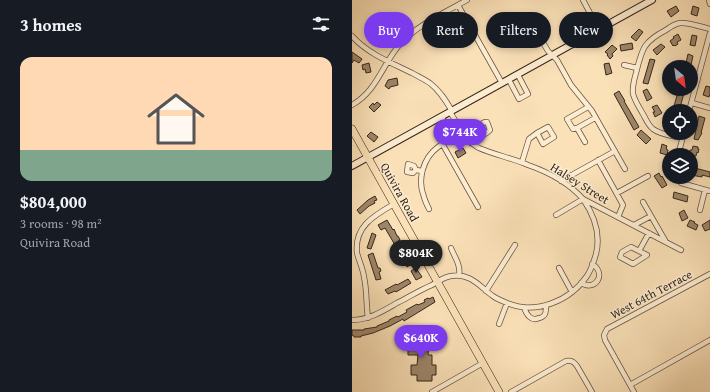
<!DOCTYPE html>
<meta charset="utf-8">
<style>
:root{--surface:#171b24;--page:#20242c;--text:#f1f3f6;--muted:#9ea1a6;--line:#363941;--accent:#7c3aed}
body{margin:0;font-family:"Gentium Book Plus",serif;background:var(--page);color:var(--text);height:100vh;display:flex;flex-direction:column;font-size:15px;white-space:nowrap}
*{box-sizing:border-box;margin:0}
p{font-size:13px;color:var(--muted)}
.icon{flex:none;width:22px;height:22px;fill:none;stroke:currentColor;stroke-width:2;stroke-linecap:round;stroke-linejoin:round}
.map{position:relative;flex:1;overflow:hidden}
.panel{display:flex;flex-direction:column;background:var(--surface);width:352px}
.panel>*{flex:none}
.guide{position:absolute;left:12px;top:12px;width:286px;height:36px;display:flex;gap:8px}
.needle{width:26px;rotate:151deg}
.tools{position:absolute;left:310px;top:60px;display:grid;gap:8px}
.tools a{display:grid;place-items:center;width:36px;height:36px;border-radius:50%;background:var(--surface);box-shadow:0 2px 6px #0003;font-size:20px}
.price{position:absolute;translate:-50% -34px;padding:0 9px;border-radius:14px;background:var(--accent);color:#fff;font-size:13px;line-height:26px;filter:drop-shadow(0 1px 2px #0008)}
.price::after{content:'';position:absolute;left:50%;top:24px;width:12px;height:9px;margin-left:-6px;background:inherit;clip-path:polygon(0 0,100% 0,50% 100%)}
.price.current{background:#222;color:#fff}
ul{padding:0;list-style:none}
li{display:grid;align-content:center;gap:8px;height:212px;padding:0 20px}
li+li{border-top:1px solid var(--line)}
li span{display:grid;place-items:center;height:124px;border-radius:12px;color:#555}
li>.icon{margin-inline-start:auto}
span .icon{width:72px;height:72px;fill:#fffc;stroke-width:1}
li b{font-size:17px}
h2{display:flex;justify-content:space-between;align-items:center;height:48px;padding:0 20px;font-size:17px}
.chip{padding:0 14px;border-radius:18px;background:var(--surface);box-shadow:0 2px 6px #0003;font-size:14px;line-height:36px}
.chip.current{background:var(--accent);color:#fff}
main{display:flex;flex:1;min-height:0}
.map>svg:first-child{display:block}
.building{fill:#9d876b;stroke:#372518}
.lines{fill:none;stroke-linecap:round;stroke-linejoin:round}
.street-casing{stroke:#685440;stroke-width:6}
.secondary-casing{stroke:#372518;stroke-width:8}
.primary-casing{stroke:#372518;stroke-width:8}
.street{stroke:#fcecd1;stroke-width:4.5}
.secondary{stroke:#fcecd1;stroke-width:6}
.primary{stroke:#fbe1b8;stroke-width:7}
.labels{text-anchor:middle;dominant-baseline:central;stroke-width:3;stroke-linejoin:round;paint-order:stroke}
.street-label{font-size:12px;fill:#372518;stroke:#fcecd1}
</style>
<main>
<section class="panel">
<h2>3 homes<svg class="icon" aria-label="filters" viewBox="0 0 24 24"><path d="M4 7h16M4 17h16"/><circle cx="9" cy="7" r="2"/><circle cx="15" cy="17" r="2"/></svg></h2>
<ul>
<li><span style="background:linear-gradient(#ffd9b3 75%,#7fa58c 0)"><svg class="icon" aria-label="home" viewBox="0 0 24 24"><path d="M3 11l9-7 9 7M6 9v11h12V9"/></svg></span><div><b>$804,000</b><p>3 rooms · 98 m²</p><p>Quivira Road</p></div></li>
</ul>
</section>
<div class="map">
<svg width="358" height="392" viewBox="0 0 358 392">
<rect width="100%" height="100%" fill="#fbe1b8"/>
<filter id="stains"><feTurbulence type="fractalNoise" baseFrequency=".005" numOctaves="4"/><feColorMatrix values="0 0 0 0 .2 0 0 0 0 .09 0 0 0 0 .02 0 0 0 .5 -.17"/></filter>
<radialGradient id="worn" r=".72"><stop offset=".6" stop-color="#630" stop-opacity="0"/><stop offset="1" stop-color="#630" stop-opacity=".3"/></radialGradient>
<path class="building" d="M324,6L327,11L319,17L315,11Z
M341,6L347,8L345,16L339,14Z
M287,29L291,32L284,41L279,37Z
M326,34L329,40L325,42L326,44L323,46L322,45L321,46L318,41L322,38L321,37Z
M340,35L345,36L343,46L338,45Z
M280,43L281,49L269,51L268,45Z
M309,44L313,47L305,55L301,50Z
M260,45L265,49L260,54L261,56L258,59L255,55L256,54L253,52Z
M0,52L10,59L7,63L2,60L0,63Z
M336,54L341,56L339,65L334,63Z
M298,59L303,60L296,84L291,83Z
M17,63L19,72L14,73L13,69L11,70L10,65Z
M257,63L260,73L254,75L252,64Z
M45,78L46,85L38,87L37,89L33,86L36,80Z
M354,86L358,87V94L357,97L351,95Z
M295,89L300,98L295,101L291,91Z
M327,89H333L328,108L322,106Z
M267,91L273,101H272L287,127L282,130L262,94Z
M25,102L29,105L22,112L17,107L21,103L22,105Z
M305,105L310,113L303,117L301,112H303L300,107Z
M347,116L353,118L349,133H350L346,140L342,139Z
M289,130L299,139L294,144L285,135Z
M19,132L26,137L22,142L15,136Z
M310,144L315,146L314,149L316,150L315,155L308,153Z
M341,146L346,147V149H347L346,153L345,152L344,156L337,155L338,150H340Z
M111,148L114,153L106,158L103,152Z
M339,167L358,172V177L350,175V177L339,175Z
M307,173L309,177L310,176L315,185L310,188L302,176Z
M322,192L336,196L335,202L321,198Z
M23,196L25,200L22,201L23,203L17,206L8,214L5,210L16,200Z
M332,210L336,218L330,221L327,213Z
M35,220L41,230L42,229L45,236H46L48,240L46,241L51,248L53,247L61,263L55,267L48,255H47L42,246L43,245L33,228L29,230L26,225Z
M338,220L343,222L342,223L346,225L344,230L335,226Z
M358,220V229L353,231L350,225Z
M20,233L24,235L19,249L15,248Z
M21,253L26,268H28L29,271L27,272L29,279L24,280L16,255Z
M64,268L70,277L64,280L59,271Z
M56,279L59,283L44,292L43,291L36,294L33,290L44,284L45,285Z
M81,297L83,302L52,321L51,319L38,326L21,333L9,336V337H2V336L0,335V330H12V329L25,327V326L37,321V320L45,316L46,317L55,312L54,310L65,304L66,305L73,302L72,300L76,298L77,299Z
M56,337H73V344H77L76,355H80V365H84V375H80V381H65V375H59V365H65L66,355H56Z"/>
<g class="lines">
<defs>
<path id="street" d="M231,0L247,30
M357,0L358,4
M106,5L150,83
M181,26L196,51L205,60L219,85L240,111L273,169
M0,36C16,54 40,63 60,73C67,77 74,80 79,84C88,91 94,101 100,111
M272,65L285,68
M157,80L167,99L176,94L166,75
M340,103L358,108
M0,105C26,90 30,64 49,43C67,24 92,13 115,0
M337,111L358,33
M98,112L109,130V135
M89,117C93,122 98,129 103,133C107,136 105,133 109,135C115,139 120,144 127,148C143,155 160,158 176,165C196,172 217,183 231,199L329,250
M225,128L221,129L215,119L236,107
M330,138C321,136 309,135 301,129C296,125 294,119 291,114C287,107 283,101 281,94C280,87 282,80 284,73C290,49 291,42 314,30C318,27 323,24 328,23C336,22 350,27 358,29
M233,142L225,128L243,118
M91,145L126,207
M326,155L332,133
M246,160L271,205L266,217
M170,162L177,139L185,133L191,144L202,137L196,127L185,133
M64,170L62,166L56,164L55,172L61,173L64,170L70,171
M323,177L329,183L358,191
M209,181L263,151
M265,193L296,176
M291,202L314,242
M77,209C75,205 73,201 72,197C65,180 71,158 86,147C99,138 118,130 133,122H135L138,130L136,132L119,143
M348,210L353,190
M282,225L299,216
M99,248C103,258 109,265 107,276
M287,251L295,255L281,264L268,257L270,252L279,247L287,251L297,233
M207,268L220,292
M229,283C244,292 255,273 240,264
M134,291L163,245
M172,307C174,314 179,322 187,318C189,318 192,316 193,314C194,312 194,308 194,305
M16,318C14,304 15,290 12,277C11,269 7,261 5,253C2,226 23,215 42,204
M0,320C17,320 31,311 45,303C57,297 68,290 80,285C86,281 93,277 99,276C119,273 127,286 141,296C145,299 150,301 155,303C184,315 218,301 235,276C239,270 242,261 244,254C249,234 242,215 231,199L204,215
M147,324L155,303
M278,385L358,340
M80,392L131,363
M159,392L214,361C220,360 222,362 225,366L240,392
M282,392L253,340L252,335L255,329L358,274"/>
<path id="secondary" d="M0,166L300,0"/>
<path id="primary" d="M0,129L147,392"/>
</defs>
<use href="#street" class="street-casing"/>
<use href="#secondary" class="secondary-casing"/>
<use href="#primary" class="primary-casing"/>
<use href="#street" class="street"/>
<use href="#secondary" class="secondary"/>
<use href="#primary" class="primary"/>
</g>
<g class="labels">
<g class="street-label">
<text transform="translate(228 183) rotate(32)">Halsey Street</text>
<text transform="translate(48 192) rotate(61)">Quivira Road</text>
<text transform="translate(299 294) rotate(-28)">West 64th Terrace</text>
</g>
</g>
<rect width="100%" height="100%" filter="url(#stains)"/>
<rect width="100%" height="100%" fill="url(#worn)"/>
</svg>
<div class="tools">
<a><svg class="needle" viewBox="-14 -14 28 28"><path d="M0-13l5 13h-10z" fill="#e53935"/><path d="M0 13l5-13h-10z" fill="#9ea1a6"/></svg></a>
<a><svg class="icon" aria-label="locate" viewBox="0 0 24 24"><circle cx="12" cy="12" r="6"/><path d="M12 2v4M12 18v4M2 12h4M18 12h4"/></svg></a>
<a><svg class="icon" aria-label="layers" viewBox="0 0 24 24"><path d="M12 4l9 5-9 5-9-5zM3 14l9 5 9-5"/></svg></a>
</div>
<b class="price" style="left:108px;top:153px">$744K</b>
<b class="price current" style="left:64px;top:274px">$804K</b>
<b class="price" style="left:69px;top:359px">$640K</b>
<div class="guide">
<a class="chip current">Buy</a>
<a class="chip">Rent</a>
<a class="chip">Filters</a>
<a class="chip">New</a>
</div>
</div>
</main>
